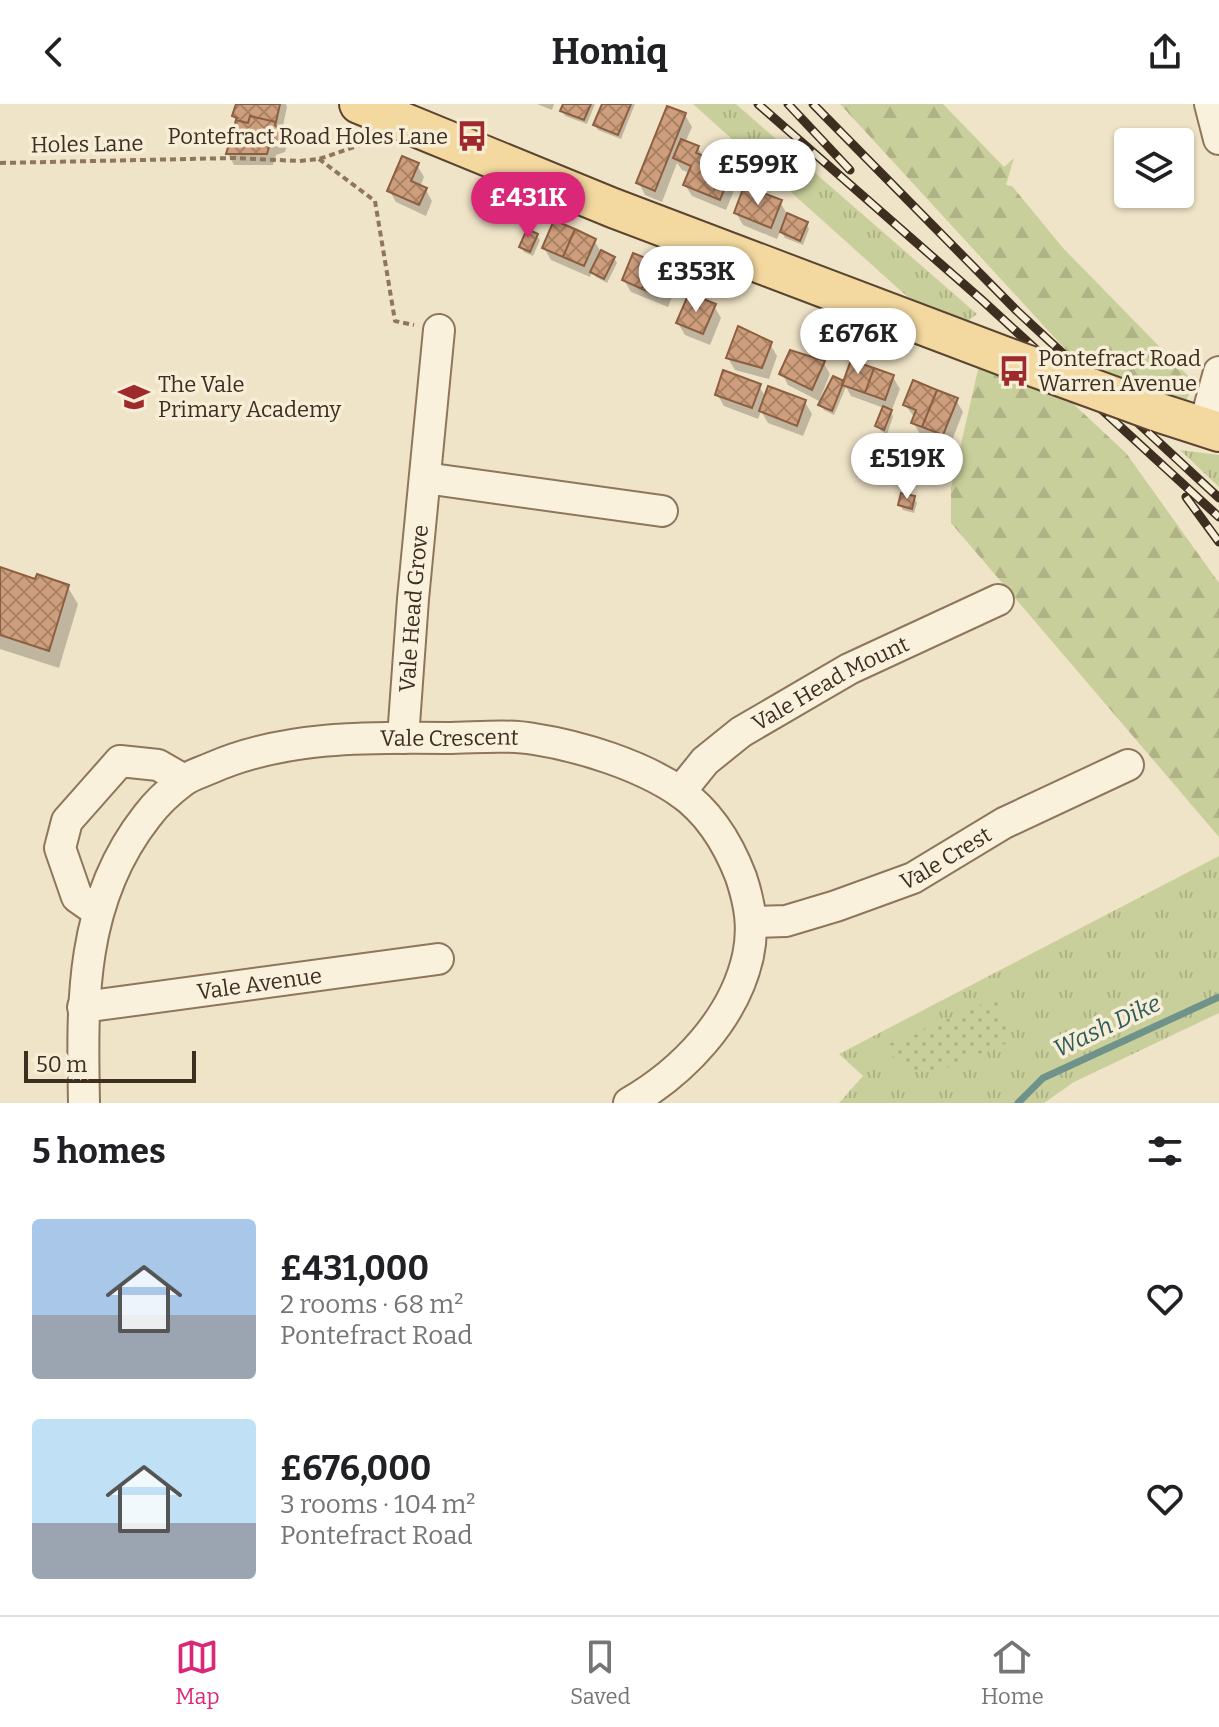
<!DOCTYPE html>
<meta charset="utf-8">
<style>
:root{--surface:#fff;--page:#f2f2f2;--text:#202124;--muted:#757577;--line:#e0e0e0;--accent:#db2777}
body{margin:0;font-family:Bitter,serif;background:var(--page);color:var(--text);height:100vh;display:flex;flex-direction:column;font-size:30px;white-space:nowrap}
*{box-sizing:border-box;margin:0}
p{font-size:26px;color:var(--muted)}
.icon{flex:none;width:44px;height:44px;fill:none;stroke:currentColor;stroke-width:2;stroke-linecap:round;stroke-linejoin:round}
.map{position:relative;height:999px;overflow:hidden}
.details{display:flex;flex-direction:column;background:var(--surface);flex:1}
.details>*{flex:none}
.tools{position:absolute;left:1114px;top:24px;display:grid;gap:16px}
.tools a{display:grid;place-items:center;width:80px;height:80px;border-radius:8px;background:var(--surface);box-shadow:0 2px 6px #0004;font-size:40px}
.scale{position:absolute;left:24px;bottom:20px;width:172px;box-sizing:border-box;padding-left:8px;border:4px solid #3d2e20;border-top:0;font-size:22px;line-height:28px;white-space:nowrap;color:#3d2e20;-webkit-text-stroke:6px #f7eed8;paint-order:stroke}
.price{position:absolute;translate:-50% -68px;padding:0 18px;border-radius:28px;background:#fff;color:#222;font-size:26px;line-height:52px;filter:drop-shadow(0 2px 4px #0008)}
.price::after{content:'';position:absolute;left:50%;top:48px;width:24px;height:18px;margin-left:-12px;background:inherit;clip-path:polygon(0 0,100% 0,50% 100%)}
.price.current{background:var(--accent);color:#fff}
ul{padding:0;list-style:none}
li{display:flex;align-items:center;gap:24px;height:200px;padding:0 32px}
li span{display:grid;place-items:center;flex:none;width:224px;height:160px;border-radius:8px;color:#555}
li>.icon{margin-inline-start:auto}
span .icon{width:96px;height:96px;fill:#fffc;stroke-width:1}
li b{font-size:34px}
h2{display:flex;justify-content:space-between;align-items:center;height:96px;padding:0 32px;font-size:34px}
header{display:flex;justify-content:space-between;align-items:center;height:104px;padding:0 32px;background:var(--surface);font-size:36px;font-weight:700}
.tabs{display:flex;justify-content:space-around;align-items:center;height:112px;border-top:2px solid var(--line);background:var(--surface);font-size:22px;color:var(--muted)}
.tabs a{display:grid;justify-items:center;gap:4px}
.tabs .current{color:var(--accent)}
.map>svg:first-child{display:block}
.grass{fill:url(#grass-tufts)}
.forest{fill:url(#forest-firs)}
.park{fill:url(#park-dots)}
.shadow{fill:#0003}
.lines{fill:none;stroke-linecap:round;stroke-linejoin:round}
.stream{stroke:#6f938a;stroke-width:7}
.building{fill:url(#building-cross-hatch);stroke:#8d5f41;stroke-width:2}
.minor-casing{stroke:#8d765c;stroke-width:34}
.major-casing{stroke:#5b4430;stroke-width:42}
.path{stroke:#8d765c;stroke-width:4;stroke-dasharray:6 4;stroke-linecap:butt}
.minor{stroke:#faf1dc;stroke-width:30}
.major{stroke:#f3d9a0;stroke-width:38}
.rail-casing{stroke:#3d2e20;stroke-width:9}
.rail{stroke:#f7eed8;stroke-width:6;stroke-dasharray:18;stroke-linecap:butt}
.major-bridge-casing{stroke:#5b4430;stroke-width:42;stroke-linecap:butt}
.major-bridge{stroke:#f3d9a0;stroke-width:38}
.labels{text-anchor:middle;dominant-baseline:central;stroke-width:7;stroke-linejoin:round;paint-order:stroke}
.poi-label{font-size:22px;fill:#3d2e20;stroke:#f7eed8;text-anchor:start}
.street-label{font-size:22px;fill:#3d2e20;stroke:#f7eed8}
.water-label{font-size:24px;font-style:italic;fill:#2f5d5a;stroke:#f7eed8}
</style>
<header><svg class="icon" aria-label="back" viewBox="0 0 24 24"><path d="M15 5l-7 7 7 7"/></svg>Homiq<svg class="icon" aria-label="share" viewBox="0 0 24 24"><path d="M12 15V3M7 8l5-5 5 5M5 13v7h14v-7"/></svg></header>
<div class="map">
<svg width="1219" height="999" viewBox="0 0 1219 999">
<defs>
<pattern id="grass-tufts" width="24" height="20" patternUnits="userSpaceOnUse" patternTransform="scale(2)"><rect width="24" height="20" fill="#c9cf9b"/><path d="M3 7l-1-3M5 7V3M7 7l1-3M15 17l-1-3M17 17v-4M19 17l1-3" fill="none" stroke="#aeb285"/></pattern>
<pattern id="forest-firs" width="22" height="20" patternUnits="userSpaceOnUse" patternTransform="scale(2)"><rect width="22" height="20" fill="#c9cf9b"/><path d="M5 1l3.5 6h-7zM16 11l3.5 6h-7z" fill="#aeb285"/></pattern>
<pattern id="park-dots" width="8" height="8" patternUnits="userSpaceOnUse" patternTransform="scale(2)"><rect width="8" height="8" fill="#c9cf9b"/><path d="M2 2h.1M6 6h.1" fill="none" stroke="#aeb285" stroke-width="1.8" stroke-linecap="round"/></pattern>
<pattern id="building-cross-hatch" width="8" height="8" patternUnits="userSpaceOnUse" patternTransform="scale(2)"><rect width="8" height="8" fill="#cf9f7d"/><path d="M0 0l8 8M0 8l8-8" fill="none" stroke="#a98266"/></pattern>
</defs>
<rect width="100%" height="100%" fill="#f0e4c8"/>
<path class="grass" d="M693,0H736L977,210L968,217L911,196Z
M1180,346L1219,351V383Z
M1219,752V909L1074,978L1044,999H839L863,972L839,950Z"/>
<path class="forest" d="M840,0H943L1004,63L1014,54L1006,81L1012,82L1063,144L1195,279L1185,298L1077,258Z
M979,261L1068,295L1126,349L1219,479V733L951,419V384Z"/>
<path class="park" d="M996,894L1012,937L936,968L906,967L884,942Z"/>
<path class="shadow" d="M238,0H286L287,3L281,31L287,41L285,48L276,51L273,61H234L228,50L238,18L234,12Z
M537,0H554L552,6Z
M565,0H595L587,20L565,12L562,6Z
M604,0H635L621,35L598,26L595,21Z
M685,11L692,23L685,39L698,44L703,53L731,65L738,77L726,106L692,92L685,81L690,69L682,66L677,59L662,98L645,91L639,79Z
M417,61L424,73L420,83L426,86L432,97L426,112L396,98L389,86Z
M780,98L787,110L806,119L809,125L803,141L785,134L781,126L777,135L743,121L736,109Z
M536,131L540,136L533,152L524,148L521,143Z
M594,136L601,148L614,154L617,159L607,179L596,173L592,168L590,173L551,156L544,144Z
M671,167L678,178L668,203L631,188L624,176Z
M714,202L721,214L710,241L685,231L678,219Z
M770,240L777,252L769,275L735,266L728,254Z
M823,258L830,270L819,297L788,281L782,269Z
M893,273L900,285L891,308L893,313L887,330L881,327L878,322L884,304L851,292L846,283L834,311L824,306L821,301L834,275L845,280Z
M759,282L766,294L805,298L812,310L803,332L768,319L761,307L758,315L724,302L717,290Z
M956,296L963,308L950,342L920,330L913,318L915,314L905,301Z
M950,353L953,358L949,373L941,371L938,366Z
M914,394L917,399L914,409L903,406L900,401Z
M0,465L36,477L67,482L78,500L59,564L0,545Z"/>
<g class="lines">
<path class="stream" d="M1018,999L1043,974L1219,893"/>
</g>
<path class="building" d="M236,0H280L276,18L250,12L248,19L236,16L237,14L232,12Z
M563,0H591L584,16L560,7Z
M602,0H631L618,31L593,21Z
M667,2L686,9L655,87L636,79Z
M250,12L276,18L275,21L282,28L279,37L270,39L267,50H226L236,16L248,19Z
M681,35L699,42L696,49L733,63L720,96L683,81L691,62L673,54Z
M402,52L419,59L411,77L427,84L419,101L387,87Z
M744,82L782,96L771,124L734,109Z
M787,109L808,118L800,137L780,128Z
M554,116L575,125L563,153L542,144Z
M527,125L538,130L530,148L519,143Z
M575,125L596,135L584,162L563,153Z
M601,146L615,153L604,175L590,168Z
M633,149L653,157L642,185L622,176Z
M653,157L672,165L661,192L642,185Z
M689,189L716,200L703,230L676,219Z
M738,222L772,238L762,264L726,254Z
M790,246L825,257L812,286L779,270Z
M851,256L874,264L865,289L842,281Z
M874,264L894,271L885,296L865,289Z
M723,266L761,280L752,304L715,291Z
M833,272L844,277L832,307L818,301Z
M913,276L937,286L922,323L911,319L916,306L903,301Z
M768,282L806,296L797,322L759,307Z
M937,286L958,294L943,331L922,323Z
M883,302L892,306L884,326L875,322Z
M940,348L951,351L947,369L936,366Z
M901,389L915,392L912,405L898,401Z
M0,463L35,475L37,470L69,481L49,547L0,531Z"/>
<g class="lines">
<defs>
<g id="minor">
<path d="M1210,0L1219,35"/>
<path d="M1204,323L1219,268"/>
<path d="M425,374L662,407"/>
<path id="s1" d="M403,634L413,495L439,226"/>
<path id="s2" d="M680,688L705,657L741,628L849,565L998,496"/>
<path d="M97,807L77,793L60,744L67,717L120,657L158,661L184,676"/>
<path id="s3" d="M752,818L786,817L836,802L913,774L1004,719L1128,661"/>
<path id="s4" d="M83,903L438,855"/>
<path id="s5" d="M84,999C82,897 80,797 147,712C156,700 171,686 183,677C191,671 202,668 211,664C283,632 368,633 446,634C474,634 506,630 534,635C580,642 641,661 680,688C710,709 728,739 741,773C750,800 754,824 748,852C734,915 683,968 629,999"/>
</g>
<path id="major" d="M359,0L613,104L1009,254
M1157,308L1219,328"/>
</defs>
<use href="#minor" class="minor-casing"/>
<use href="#major" class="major-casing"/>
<path class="path" d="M319,55L375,97L395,217L414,221
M0,59L235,54L299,57L319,55L369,38"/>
<use href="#minor" class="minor"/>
<use href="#major" class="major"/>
<defs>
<path id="rail" d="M758,0L983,197L1219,413
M788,0L850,66
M813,0L1017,207L1219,394
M1186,393L1219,438"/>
</defs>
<use href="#rail" class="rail-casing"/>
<use href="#rail" class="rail"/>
<defs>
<path id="major-bridge" d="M1009,254L1157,308"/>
</defs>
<use href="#major-bridge" class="major-bridge-casing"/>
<use href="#major-bridge" class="major-bridge"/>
</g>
<defs>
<symbol id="bus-bare" viewBox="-9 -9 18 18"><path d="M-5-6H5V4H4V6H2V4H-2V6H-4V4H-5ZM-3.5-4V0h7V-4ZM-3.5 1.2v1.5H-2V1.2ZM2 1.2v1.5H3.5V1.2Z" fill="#9e2a2b" stroke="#f7eed8" stroke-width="2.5" paint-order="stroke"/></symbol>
<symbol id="school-bare" viewBox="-9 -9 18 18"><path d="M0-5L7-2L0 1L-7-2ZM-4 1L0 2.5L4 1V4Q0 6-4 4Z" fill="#9e2a2b" stroke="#f7eed8" stroke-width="2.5" paint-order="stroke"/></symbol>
</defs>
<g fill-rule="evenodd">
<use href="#bus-bare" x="450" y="10" width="44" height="44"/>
<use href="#bus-bare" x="992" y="245" width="44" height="44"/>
<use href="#school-bare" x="112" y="271" width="44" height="44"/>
</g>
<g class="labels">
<g class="poi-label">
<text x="448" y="32" text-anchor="end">Pontefract Road Holes Lane</text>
<text x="1038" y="254">Pontefract Road<tspan x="1038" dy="25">Warren Avenue</tspan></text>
<text x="158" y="280">The Vale<tspan x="158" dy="25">Primary Academy</tspan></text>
</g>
<g class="street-label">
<text transform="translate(87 40) rotate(-1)">Holes Lane</text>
<text stroke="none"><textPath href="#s1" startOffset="130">Vale Head Grove</textPath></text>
<text stroke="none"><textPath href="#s2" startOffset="188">Vale Head Mount</textPath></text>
<text stroke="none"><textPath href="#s5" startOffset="624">Vale Crescent</textPath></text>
<text stroke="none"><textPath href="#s3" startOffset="206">Vale Crest</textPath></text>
<text stroke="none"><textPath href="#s4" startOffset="178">Vale Avenue</textPath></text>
</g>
<g class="water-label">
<text transform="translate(1107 922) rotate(-25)">Wash Dike</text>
</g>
</g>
</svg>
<div class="tools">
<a><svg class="icon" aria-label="layers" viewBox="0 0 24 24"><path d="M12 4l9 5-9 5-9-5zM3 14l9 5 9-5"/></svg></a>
</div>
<div class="scale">50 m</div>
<b class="price" style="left:758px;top:103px">£599K</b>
<b class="price current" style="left:528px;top:136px">£431K</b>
<b class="price" style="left:696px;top:210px">£353K</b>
<b class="price" style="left:858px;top:272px">£676K</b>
<b class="price" style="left:907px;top:397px">£519K</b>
</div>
<section class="details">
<h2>5 homes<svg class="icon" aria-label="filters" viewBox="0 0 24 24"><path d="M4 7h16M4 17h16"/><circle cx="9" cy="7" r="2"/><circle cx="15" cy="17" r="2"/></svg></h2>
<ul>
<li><span style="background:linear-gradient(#a9c7e8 60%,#9aa5b1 0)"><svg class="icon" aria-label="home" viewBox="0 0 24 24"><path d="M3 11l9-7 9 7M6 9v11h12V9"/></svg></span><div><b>£431,000</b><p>2 rooms · 68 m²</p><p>Pontefract Road</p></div><svg class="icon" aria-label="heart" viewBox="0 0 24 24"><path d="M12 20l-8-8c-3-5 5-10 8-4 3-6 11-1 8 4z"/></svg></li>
<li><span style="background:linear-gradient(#bfe0f5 65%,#9aa5b1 0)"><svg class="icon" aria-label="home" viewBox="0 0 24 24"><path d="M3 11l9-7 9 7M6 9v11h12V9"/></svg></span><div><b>£676,000</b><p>3 rooms · 104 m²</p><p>Pontefract Road</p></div><svg class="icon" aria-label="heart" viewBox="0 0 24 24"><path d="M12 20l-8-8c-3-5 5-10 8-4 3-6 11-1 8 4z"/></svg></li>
</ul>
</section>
<nav class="tabs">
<a class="current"><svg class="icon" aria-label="map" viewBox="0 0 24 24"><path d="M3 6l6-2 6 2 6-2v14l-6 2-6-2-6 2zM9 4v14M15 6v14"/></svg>Map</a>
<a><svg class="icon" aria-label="saved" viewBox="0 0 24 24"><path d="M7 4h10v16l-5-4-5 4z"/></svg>Saved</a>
<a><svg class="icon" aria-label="home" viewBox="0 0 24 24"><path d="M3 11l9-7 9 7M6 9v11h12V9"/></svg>Home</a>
</nav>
